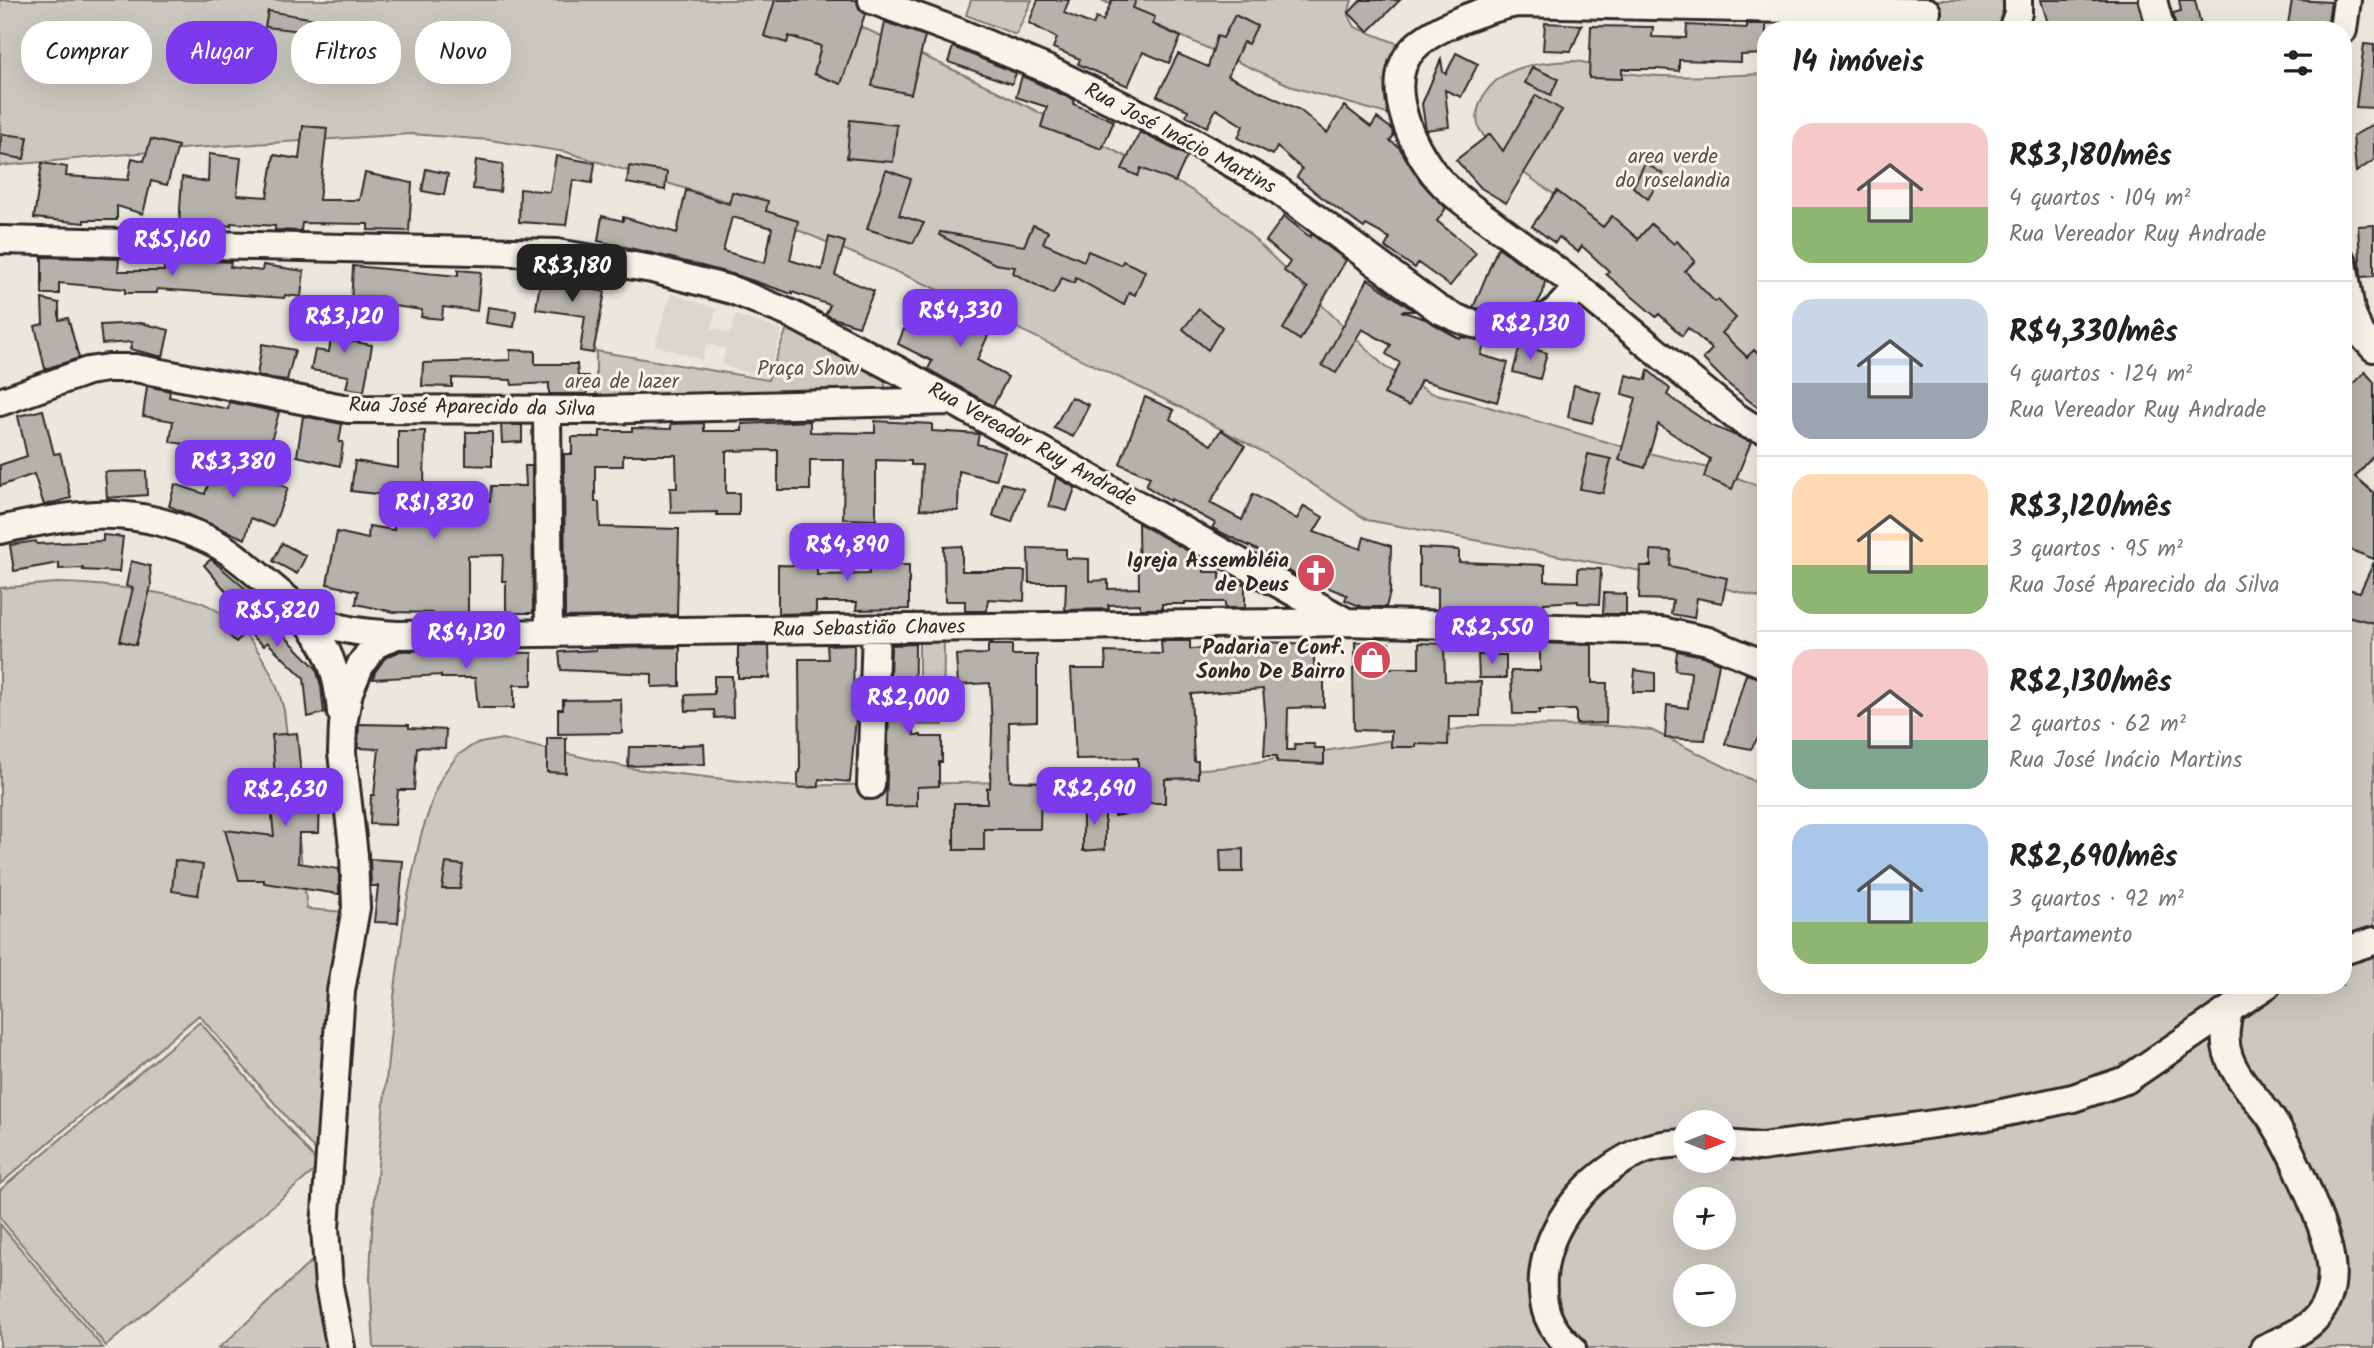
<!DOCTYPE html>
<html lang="pt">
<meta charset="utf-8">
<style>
:root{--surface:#fff;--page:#f6f6f6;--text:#222;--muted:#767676;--line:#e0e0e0;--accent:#7c3aed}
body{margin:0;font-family:Kalam,sans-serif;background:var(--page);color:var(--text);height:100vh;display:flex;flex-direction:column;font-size:26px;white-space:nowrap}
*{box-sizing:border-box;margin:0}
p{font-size:23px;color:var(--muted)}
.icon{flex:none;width:38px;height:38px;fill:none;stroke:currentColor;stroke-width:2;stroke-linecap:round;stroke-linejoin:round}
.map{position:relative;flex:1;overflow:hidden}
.sheet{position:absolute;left:1757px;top:21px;width:595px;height:973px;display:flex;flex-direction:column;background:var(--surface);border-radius:28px;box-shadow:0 7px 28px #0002}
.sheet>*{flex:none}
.hud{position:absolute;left:21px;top:21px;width:665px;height:63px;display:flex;gap:14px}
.needle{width:46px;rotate:90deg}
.tools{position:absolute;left:1673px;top:1110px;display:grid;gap:14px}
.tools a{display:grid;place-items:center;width:63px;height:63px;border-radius:50%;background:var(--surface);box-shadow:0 7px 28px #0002;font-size:35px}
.price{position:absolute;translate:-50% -60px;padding:0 16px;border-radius:14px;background:var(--accent);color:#fff;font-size:23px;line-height:46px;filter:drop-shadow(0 2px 4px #0008)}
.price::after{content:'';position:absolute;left:50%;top:42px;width:21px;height:16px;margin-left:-10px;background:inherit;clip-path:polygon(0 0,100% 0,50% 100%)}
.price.on{background:#222;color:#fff}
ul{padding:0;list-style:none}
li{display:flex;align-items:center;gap:21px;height:175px;padding:0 35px}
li+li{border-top:2px solid var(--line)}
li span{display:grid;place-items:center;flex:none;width:196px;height:140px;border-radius:21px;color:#555}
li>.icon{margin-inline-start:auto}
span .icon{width:84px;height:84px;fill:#fffc;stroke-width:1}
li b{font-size:30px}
h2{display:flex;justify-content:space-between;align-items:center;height:84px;padding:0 35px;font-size:30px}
.chip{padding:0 24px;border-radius:28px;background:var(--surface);box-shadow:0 7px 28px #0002;font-size:24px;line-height:63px}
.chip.on{background:var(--accent);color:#fff}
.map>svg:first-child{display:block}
.built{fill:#dbd7ce}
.green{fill:#cbc8bf;stroke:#7b7a75;stroke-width:2;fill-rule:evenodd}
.building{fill:#b5b2ab;stroke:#2b2b2b;stroke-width:2;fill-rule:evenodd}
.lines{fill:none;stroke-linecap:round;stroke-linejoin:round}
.minor-casing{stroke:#2b2b2b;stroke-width:32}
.minor{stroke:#f7f3e8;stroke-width:26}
.labels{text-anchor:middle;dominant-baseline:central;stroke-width:6;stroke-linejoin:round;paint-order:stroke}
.street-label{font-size:21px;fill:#2b2b2b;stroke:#f7f3e8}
.park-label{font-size:21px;fill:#535250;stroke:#f7f3e8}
.poi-label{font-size:21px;font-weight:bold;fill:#2b2b2b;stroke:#f7f3e8;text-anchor:end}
</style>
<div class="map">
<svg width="2374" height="1348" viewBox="0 0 2374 1348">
<rect width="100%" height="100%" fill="#ebe7dd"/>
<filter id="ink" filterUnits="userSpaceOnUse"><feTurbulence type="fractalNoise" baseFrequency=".0143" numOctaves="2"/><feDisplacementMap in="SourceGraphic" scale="14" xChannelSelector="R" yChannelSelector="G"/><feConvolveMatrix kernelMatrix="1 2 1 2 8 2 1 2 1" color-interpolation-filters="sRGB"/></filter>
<g filter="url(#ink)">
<path class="built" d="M671,293L716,309L712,328L730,334L736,315L782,330L767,378L722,365L726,349L707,344L702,360L655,345Z"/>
<path class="green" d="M0,0H783L857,25L879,35L975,80L1188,188L1231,216L1385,367L1431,393L1472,402L1617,445L1720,471L1766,489V599L1700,582L1367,520L1265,453L1180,407L930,286L739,205L566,152L490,140L411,134L193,148L0,166Z
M971,0H1032L1016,35L966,15Z
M1101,0H1352L1348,14L1355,27L1401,45L1394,116L1296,88Z
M1931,0H2013L2006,30H1938L1932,16Z
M1577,61C1593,64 1608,71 1624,73C1671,79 1719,76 1766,74V370L1741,357C1683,306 1628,253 1568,205C1541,182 1495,160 1479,128C1476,121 1477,110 1480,103C1496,64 1541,62 1577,61Z
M789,323L881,374L885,383V391L596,408V351L768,380Z
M56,583C92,583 122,587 158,593C176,596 195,598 211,607C249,629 274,668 284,710L307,909L346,912L319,1155L199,1015L0,1184V588Z
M2343,607L2374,611V1348H374L370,1278L372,1229L394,997L406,905L421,835L437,787L444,773L458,755L475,744L502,739L635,769L784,786L1063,781L1227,767L1483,725L1615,726L1651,730L1766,787V985H2343ZM1685,1122H1724V1160H1685ZM1685,1199H1724V1237H1685ZM1685,1276H1724V1314H1685Z
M919,641L944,642L943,725H919Z
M200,1022L320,1166L106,1346L0,1218V1190Z
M0,1224L103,1348H0Z
M319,1254L333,1348H218L227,1341Z"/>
<path class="building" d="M775,0H857L859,9L865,14L841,84L814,74L821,46L789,36L787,43L764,36Z
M1038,0H1069L1064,13L1093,25L1096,18L1103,21L1112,0H1136L1133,8L1155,17L1152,24L1181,37L1169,63L1143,52L1128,86L1078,64L1080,59L1053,48L1057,38L1029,23Z
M1361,0H1400L1368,32L1349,13Z
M2041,0H2138L2145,30H2050Z
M2179,0H2195L2201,26L2176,30L2173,13L2181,11Z
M2292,0L2331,2L2328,22H2318V30H2287Z
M268,11L321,20L319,33L265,27Z
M1235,15L1257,26L1248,44L1243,42L1228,76L1300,110L1327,133L1344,106L1371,127L1377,118L1392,129L1394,135L1390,141L1399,147L1421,182L1446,208L1437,221L1476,253L1450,286L1418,263L1415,268L1385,247L1390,238L1366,225L1364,228L1320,196L1297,177L1302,169L1277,147L1273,155L1238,138L1243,126L1216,109L1207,127L1186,116L1188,110L1157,96L1178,54L1208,67L1217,36L1223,38Z
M885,22L925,36L911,94L872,86Z
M1545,23L1582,25L1571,51L1543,50Z
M1747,24H1766V54L1741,55V62L1679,60V71L1658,69H1622V79L1589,78L1591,26L1653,27L1652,37L1686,38L1687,25L1747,28Z
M2364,44L2374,45V108L2356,107Z
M953,47L1016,73L1012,84L948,62Z
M1456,53L1478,64L1461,97L1445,90L1449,127L1426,130L1422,104L1441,59L1443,72L1446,74Z
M1532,67L1558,79L1551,95L1525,83Z
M1022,76L1074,100L1073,104L1114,121L1102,149L1041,127L1047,107L1016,97Z
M1536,95L1562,110L1506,203L1481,188L1456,160L1490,134L1503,151Z
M850,120L897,125L893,162L847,158Z
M2374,124V160L2356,172L2353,136Z
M303,126L327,128L319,200H359L365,173L412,183L409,231L368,230V224L302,223L301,231L275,230V226L231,223V226L210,223V228L179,226L182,177L208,182L209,154L241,158L237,195L267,197L274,155L299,159Z
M1140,132L1187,156L1175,182L1141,168L1138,176L1122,169Z
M2,134L28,137L24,159L0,155Z
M151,139L178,146L167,185L151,181L143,214L117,206V220H84V223L34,218L42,163L67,167L66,176L128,180L132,158L144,161Z
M556,156L595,163L592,183L573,180L566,225L519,222L520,189L550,192Z
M476,160L503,164L500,192L473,189Z
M1645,163L1663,174L1648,199L1633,187Z
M629,166L667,172L665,190L627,183Z
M426,169L448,174L444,195L422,191Z
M886,170L911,179L899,215L924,223L913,243L867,229Z
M686,190L729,204L732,192L768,201L766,211L798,221L790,260L822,270L829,237L845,242L835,275L874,291L859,326L830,317L826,314L830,305L792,292V294L736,275L656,254L598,241L602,216L623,221V217L677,233ZM732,217L772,228L765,263L723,251Z
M1557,191L1603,227L1612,216L1638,239L1651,224L1674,244L1677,241L1695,261L1685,271L1715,302L1718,300L1736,318L1722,333L1747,357L1754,350L1766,361V414L1728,384L1703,359L1712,349L1688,328L1682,336L1659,314L1656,317L1606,274L1609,271L1582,246L1578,252L1559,237L1555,243L1532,226Z
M1284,216L1310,237L1311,234L1346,260L1300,340L1283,329L1308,288L1284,271L1290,262L1266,241Z
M1033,225L1048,231L1043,243L1084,261L1088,251L1121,265L1123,261L1145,271L1135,295L1129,292L1124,305L1076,278L1074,283L1062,278L1053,294L1013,273L1015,267L995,264L939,235L940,232L1024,246Z
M2374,225V276L2361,277L2358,226Z
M1498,247L1545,281L1543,293L1537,304L1502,310L1473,308Z
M42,257L119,259L118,271H164V261L190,260L231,262L230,267L262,271L263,265L304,271L301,297L285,295L284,298L157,289V293H125V289L59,283V294H42Z
M353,266L458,276V270L481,272L477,311L443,307L442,319L421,317L422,310L367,302V306L351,304Z
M542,269L564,271L563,283L605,292L593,353L580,351L585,316L536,309Z
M1368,279L1414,311H1401L1425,319L1460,339L1461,337L1485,341L1481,355L1508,363L1497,402L1421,380L1409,406L1384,394L1400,363L1386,354L1391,345L1362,329L1336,373L1322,365Z
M985,291L1001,300V306L977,360L1008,377L993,406L928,369L932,361L898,344L904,329L908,331L915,314L948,329L956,312L973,320Z
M42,299L59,303V320L68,318L79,358L45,369L35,326L43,324Z
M488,307L516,311L514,327L486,323Z
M1199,309L1222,327L1208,350L1183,329Z
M335,311L351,314L344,340L372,345L364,391L346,388L349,376L311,370L315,350L329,352Z
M141,323L169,330L163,357L130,349L132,342L102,344L100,325Z
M262,344L295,350L287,380L257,376Z
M1520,345L1547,353L1540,379L1513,372Z
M510,350L535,351V364H577L578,376H588L587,394H549V383L512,385L511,380L452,378V387L422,386L423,363L510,360Z
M1648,370L1670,389L1667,395L1713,426L1751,442L1732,489L1704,477L1710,459L1658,424L1645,468L1619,460L1636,398L1622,394L1626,375L1646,380Z
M2365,372L2374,382V455L2355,477L2374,493V559L2343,547V395Z
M1574,385L1601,393L1592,423L1568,417Z
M147,386L170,391L169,397L228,409L229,402L279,412L267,456L170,442L173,421L143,416Z
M1071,397L1089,405L1073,437L1054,428Z
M1145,397L1174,410L1170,419L1211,445L1221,430L1245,446L1210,503L1242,520L1253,494L1297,519L1304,506L1323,517L1314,532L1361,549L1364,537L1391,546L1390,592L1386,607H1362L1345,600L1347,595L1296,575L1274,562L1276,559L1212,528L1215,523L1171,499L1170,501L1146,486L1150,477L1120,464Z
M43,410L54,454L60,453L71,498L44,505L34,474L0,486V465L27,456L18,416Z
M303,416L342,424L339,442H343L340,466L297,456Z
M810,421V432L875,433V421L932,424V431L979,434L977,444L1005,452L996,480L959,471L958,511L920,509L922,465H911V461L876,460V520L843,519L844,460H810V490H778V450L726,451V493H739V515H717V512L671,513L670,488H677L676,455H623V466H595V502H599L600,527L679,529L677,615L565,617L564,454H572V437H600V431H632V428L671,429V424L704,423V431H742V424Z
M501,425H522V442L502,443Z
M398,431H425L424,489H461V498L490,501L491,486H526L525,466H532L533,613H506V581H502L503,555L468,556V614L432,616V613L394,612L356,604L358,591L327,584L337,532L368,539L369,526L394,530V496L351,491L355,461L398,468Z
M466,432H492V466L466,465Z
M1588,454L1611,459L1603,493L1580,489Z
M263,469L261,478L288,488L273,527L251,518L245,539L169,506L175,484L205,494L213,470Z
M146,471L147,495L107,498L105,472Z
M1056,477L1075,488L1067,511L1049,506Z
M1002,483L1023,489L1012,522L993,516Z
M1138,523L1204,560V572H1220V584H1245V608H1225V602H1185V604H1162V609H1140V604L1108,605L1109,609L1065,610L1066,583H1029L1028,548L1066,549V558L1089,559V581L1108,580V589L1139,588Z
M868,526L887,527L886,565H909V609L856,610L857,602H816V613L778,614V565L817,566V575L869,574Z
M103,535L123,537L119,572L83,570V568L59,569V563L14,571L10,545L36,541L37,544L103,541Z
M282,543L306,556L297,574L273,561Z
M962,546V571H1025L1024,601L988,599L987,611H965V601H945L944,547Z
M1419,548L1459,550V562L1545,565V581L1578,582V568L1601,569L1599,604L1578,603V601L1544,603V611L1438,609V588L1419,587Z
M1651,550L1671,551L1670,566L1727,578L1722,603L1697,598L1694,618L1671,614L1673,600L1639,599L1640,566H1651Z
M211,559L247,590L236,603L204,565Z
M131,561L150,566L151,586L136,645L120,641L133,588L126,586Z
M2374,562V623L2343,615V588L2360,592Z
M1604,593L1626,594V614H1603Z
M249,596L263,610L259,614L277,628L316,668L321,686L324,713L308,717L304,678L267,642L264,646L246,631L236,642L221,628Z
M1161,641H1190V649L1227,648V651L1263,652V642L1314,644V667L1324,668V707L1288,708L1287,750H1294L1295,744H1314L1315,748H1324V764L1277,762V756H1264L1266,722L1263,689L1191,694L1194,761H1198V778L1165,779V803H1138V758L1076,759L1071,669H1106L1105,652L1162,654Z
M1355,642L1389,643L1388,668H1419V643L1444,644L1445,681L1481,682L1480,716H1449L1448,745L1416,744V747H1391V731L1354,730L1353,668H1355Z
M1540,643L1592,645V683H1607L1606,723L1576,724V710H1539V714H1513L1511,671H1540Z
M854,644L853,707H857L850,782L819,779V787L798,788V773L800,772L799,659H828L827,645Z
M915,644L914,735H921V737H942V762H939V786L917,787V806L886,807L891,645Z
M988,645H1012V655H1037V721L1009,722L1010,781L1041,782L1040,829H984V850H954V803H987V788H990L992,730L990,683L958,685L956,655L988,654Z
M738,646H769L770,678H738Z
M680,647V686L652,687V674L561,670L559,652L596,650V648Z
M464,650V652L532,653V685H514V708H478L475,678H441V675L373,679L375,672L385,658L400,651Z
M1677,651L1703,656L1719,663L1705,740L1665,738L1667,705L1688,708L1691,672L1675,670Z
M1478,655H1506V678H1479Z
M1635,670L1655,673V692H1633Z
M1746,674L1766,680V725L1751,749L1725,744Z
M714,676H732L733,717L715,718L714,710L686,711L685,695L714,694Z
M621,699L622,733L558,734V709H563V700Z
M359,724L409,725V728L446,730L445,748L417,747L414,790H398L395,825L370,824L371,795H374L379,749L358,748Z
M297,733L301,776L318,773L322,798H320L319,833H299L298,863L339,869V894L264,883V880H239L225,830L274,836L268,780L275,779L272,735Z
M547,738H566V773L547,772Z
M704,744L705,764L628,766L629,747H682V745Z
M1113,794H1134V813L1114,816Z
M1083,804H1105V849L1083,851Z
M1243,849V872H1221L1220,850Z
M370,859L403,861L398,923L374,922L378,886H371Z
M175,860L203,865L198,895L172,891Z
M446,863L463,865L460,889H442Z"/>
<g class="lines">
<defs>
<path id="minor" d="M872,0L958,32L1049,70L1176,132L1274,187L1438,309C1450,315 1461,321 1474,324C1495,328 1531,326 1550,315C1561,308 1569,296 1577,287
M2153,0L2161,30
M2012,30L2018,13V0
M2343,30L2347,0
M0,240L557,253L652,269L732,290L791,314L901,372L1345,621
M2343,262L2351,311L2359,332L2374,348
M0,402L88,371L108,368H135L348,409L597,410L951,401
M547,411L549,633
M1766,430L1749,425L1735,416C1683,374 1631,330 1579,288C1550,265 1519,243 1490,221C1474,210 1458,199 1444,185C1415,156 1378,82 1415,47C1436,26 1489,8 1517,3L1927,12
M0,530C69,515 122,504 190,532C203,537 216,542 228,551C264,576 294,614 338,627C356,633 377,633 396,635L1346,622L1661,631L1708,641L1766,665
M301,614C328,643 338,673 341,712
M871,785L876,629
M2343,951L2374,941
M1724,1144L1761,1147L1905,1128L1983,1117L2073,1098L2126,1080L2229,1010
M341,1348L329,1286L325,1228L341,991L356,908L354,855L342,753L343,725L349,692L361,664L375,645L396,635
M1572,1348C1548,1328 1541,1307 1543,1276C1548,1221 1589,1176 1638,1152C1653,1145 1669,1144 1685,1143
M2264,1348C2281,1340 2302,1333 2315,1319C2347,1283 2326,1237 2311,1199C2300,1171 2288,1144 2271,1118C2258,1099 2237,1080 2229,1057C2223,1041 2226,1026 2229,1010L2267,985"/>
</defs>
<use href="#minor" class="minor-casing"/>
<use href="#minor" class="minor"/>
</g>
</g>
<defs>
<symbol id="church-disc" viewBox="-11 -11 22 22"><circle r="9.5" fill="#d1495b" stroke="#f7f3e8"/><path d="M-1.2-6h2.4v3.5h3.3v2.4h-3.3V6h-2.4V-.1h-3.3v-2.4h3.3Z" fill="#fff"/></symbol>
<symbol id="shop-disc" viewBox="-11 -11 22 22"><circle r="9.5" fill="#d1495b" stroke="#f7f3e8"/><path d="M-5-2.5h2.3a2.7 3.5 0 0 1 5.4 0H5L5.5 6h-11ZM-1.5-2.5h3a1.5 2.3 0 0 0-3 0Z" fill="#fff"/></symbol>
</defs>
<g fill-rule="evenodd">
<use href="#church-disc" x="1294" y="551" width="44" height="44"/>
<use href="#shop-disc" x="1350" y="638" width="44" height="44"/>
</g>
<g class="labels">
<g class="street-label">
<text transform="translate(1180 139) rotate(28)">Rua José Inácio Martins</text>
<text transform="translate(472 408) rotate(1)">Rua José Aparecido da Silva</text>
<text transform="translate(1032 445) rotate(29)">Rua Vereador Ruy Andrade</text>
<text transform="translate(869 629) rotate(-1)">Rua Sebastião Chaves</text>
</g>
<g class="park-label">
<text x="1673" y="157">area verde<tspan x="1673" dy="24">do roselandia</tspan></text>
<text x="808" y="369">Praça Show</text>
<text x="622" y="382">area de lazer</text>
</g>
<g class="poi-label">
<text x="1289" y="561">Igreja Assembléia<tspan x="1289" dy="24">de Deus</tspan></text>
<text x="1345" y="648">Padaria e Conf.<tspan x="1345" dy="24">Sonho De Bairro</tspan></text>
</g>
</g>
</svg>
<div class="tools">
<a><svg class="needle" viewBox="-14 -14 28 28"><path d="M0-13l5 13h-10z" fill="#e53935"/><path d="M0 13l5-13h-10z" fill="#767676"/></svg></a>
<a>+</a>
<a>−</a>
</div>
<b class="price" style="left:172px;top:278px">R$5,160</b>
<b class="price on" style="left:572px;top:304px">R$3,180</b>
<b class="price" style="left:960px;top:349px">R$4,330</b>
<b class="price" style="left:344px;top:355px">R$3,120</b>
<b class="price" style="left:1530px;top:362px">R$2,130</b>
<b class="price" style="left:233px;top:500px">R$3,380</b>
<b class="price" style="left:434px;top:541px">R$1,830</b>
<b class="price" style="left:847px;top:583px">R$4,890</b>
<b class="price" style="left:277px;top:649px">R$5,820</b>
<b class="price" style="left:1492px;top:666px">R$2,550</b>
<b class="price" style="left:466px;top:671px">R$4,130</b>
<b class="price" style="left:908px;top:736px">R$2,000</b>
<b class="price" style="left:1094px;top:827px">R$2,690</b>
<b class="price" style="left:285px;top:828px">R$2,630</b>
<div class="hud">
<a class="chip">Comprar</a>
<a class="chip on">Alugar</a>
<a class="chip">Filtros</a>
<a class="chip">Novo</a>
</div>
<section class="sheet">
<h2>14 imóveis<svg class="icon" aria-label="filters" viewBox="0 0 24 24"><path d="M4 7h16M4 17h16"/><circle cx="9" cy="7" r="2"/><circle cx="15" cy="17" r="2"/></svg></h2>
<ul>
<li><span style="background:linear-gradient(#f6c9c9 60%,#8fb573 0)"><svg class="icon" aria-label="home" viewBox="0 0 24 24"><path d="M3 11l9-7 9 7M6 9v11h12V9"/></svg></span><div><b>R$3,180/mês</b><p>4 quartos · 104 m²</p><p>Rua Vereador Ruy Andrade</p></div></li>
<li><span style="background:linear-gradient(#c9d6e8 60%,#9aa5b1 0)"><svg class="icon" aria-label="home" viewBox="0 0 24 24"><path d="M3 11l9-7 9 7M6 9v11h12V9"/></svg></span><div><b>R$4,330/mês</b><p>4 quartos · 124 m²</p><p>Rua Vereador Ruy Andrade</p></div></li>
<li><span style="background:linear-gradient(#ffd9b3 65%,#8fb573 0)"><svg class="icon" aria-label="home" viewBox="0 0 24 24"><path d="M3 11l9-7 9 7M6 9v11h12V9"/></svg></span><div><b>R$3,120/mês</b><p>3 quartos · 95 m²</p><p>Rua José Aparecido da Silva</p></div></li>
<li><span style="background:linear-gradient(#f6c9c9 65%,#7fa58c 0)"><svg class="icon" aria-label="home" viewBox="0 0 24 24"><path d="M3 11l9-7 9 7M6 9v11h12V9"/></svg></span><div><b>R$2,130/mês</b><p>2 quartos · 62 m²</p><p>Rua José Inácio Martins</p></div></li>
<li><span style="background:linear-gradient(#a9c7e8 70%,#8fb573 0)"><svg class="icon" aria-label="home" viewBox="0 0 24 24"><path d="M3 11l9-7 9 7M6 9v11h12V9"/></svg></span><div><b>R$2,690/mês</b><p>3 quartos · 92 m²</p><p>Apartamento</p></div></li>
</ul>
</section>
</div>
